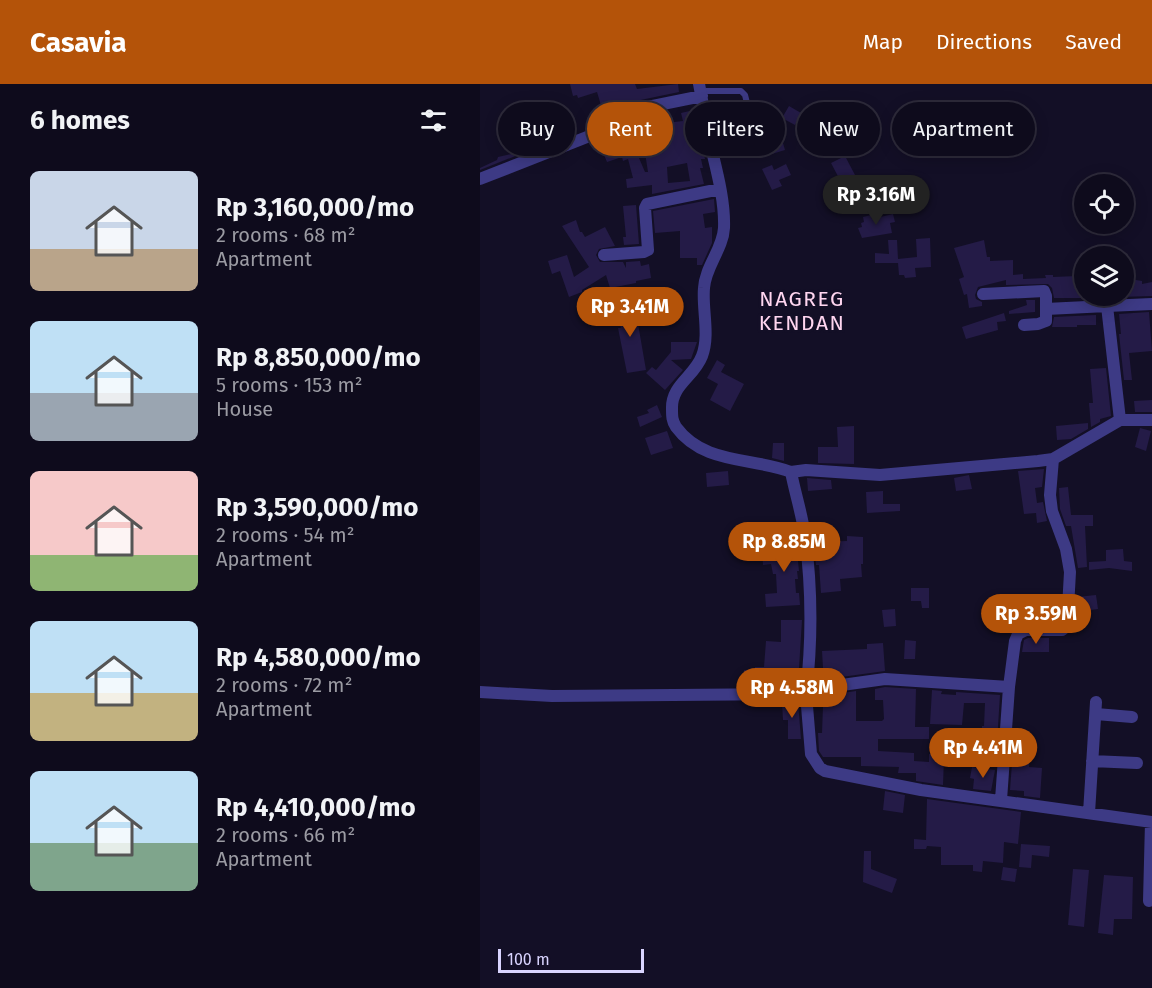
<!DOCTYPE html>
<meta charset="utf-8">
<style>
:root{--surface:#0e0b1c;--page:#171425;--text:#f1f3f6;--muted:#9b9ba3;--line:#2e2b3b;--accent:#b45309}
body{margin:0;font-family:"Fira Sans",sans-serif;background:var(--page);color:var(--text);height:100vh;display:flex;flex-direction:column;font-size:22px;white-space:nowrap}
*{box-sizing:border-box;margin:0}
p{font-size:20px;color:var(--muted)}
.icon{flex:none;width:33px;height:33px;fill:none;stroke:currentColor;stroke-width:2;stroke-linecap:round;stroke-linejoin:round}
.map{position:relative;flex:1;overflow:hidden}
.side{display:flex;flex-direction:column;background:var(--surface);width:480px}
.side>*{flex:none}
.guide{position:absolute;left:18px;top:18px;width:564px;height:54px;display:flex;gap:12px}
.buttons{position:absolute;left:594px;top:90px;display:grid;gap:12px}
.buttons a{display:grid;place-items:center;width:60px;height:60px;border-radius:50%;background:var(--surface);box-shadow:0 3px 15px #0003,0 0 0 2px var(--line);font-size:30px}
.scale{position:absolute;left:18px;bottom:15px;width:146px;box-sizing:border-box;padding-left:6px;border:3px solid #d9d4ff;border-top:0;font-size:16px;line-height:21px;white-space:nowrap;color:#d9d4ff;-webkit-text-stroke:4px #130f26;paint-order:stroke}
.price{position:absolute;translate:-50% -51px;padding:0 14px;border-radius:21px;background:var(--accent);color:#fff;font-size:20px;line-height:39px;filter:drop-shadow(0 2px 3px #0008)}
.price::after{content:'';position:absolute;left:50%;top:36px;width:18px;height:14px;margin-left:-9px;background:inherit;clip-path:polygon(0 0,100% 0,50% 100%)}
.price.active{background:#222;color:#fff}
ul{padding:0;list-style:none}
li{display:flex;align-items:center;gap:18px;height:150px;padding:0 30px}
li span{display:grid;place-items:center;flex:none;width:168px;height:120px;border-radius:9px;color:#555}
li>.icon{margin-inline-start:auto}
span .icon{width:72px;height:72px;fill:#fffc;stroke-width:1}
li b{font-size:26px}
h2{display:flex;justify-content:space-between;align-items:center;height:72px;padding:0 30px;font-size:26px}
.pill{padding:0 21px;border-radius:27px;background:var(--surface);box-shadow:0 3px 15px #0003,0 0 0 2px var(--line);font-size:21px;line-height:54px}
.pill.active{background:var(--accent);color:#fff}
header{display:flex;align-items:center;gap:36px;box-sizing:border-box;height:84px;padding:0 30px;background:var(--accent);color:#fff}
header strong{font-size:28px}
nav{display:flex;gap:33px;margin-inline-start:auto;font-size:21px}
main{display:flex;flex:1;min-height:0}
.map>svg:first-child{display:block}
.building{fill:#241b47;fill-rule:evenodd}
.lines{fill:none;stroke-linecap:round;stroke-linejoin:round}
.lane{stroke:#3d3a85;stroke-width:6}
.street{stroke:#3d3a85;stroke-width:12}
.labels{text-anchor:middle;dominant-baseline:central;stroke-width:6;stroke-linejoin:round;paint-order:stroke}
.quarter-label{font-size:21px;letter-spacing:1.5px;fill:#ffd6f0;stroke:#130f26}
</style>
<header>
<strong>Casavia</strong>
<nav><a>Map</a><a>Directions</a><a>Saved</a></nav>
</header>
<main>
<section class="side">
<h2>6 homes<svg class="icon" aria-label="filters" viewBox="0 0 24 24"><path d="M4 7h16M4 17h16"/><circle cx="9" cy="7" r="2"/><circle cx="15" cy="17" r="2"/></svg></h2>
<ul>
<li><span style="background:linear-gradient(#c9d6e8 65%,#b9a48a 0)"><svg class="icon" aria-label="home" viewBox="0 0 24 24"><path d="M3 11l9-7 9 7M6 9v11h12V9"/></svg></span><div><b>Rp 3,160,000/mo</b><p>2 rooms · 68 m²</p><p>Apartment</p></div></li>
<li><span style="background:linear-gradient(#bfe0f5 60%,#9aa5b1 0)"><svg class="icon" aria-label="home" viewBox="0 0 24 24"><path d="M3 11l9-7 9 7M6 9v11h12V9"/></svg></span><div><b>Rp 8,850,000/mo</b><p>5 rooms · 153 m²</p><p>House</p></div></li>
<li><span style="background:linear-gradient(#f6c9c9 70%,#8fb573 0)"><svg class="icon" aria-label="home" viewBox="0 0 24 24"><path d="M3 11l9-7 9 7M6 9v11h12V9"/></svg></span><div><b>Rp 3,590,000/mo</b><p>2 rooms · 54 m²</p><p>Apartment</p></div></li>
<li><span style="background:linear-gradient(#bfe0f5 60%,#c2b280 0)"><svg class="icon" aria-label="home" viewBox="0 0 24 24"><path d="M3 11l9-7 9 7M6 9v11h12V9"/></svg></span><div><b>Rp 4,580,000/mo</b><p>2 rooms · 72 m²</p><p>Apartment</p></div></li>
<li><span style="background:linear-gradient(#bfe0f5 60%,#7fa58c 0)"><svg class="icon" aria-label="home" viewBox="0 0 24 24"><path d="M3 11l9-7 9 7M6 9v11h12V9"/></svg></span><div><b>Rp 4,410,000/mo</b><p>2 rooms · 66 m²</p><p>Apartment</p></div></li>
</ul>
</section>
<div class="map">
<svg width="672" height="904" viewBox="0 0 672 904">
<rect width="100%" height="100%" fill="#130f26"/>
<path class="building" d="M90,0H155L157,5L198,0L199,8L151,18L138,23L139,27L131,35L115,41L111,33L123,28L117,8L98,14L97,11L93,12Z
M309,22L321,29L315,41L302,34Z
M214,26L225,75H221L223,84H220L224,100L172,110V101L147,104L146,95L153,94L148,75L143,77L142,73L127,78L122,66L135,61L137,66L159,61L161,66L156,67L165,88H168L164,62L189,56L186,39L203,37L201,29ZM207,79L210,97L188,99L187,83Z
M297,39L305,66L285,72L277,44Z
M47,60L49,65L58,62V63L0,86V84L17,76L18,73L36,69L34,65Z
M365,72L375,91L361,98L351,79Z
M306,80L311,91L299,96L302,102L292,106L282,85L292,81L294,86Z
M234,115L235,128L223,130L225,144L232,143V159L222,181H217V174H200V147L175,149L173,127Z
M156,121L159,160L144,161L143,153H146L143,122Z
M413,130L415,138L410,139L412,149L382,154L378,144L382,143L381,139L384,138L383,133L391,131L392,135Z
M96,136L100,148H102L105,153L125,143L135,162L119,165L116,171L120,178H143L146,184V178L160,177L161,182L169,180L171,194L156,197V199L130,204L126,191L102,206V208L89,213L80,187L72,190L68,177L87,171L94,193L109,183L82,142Z
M450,154L451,183L435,184L436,193L425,194L424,191H419L418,179H395V169L409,170L408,156H417L418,175L437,173L436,155Z
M504,156L507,173H510V177L533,176V191L543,190V195L566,194L565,191H573V193L597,192V184H604V214H574L572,204L568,200L526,201V196L498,203L495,211L496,215L502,218V222L489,224L487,210L484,211L479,195L484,193L474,164Z
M644,194L662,197V200L672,198V212L638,213V212H644Z
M546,216H555V228L529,230V227L547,221Z
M152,217L157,234L166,286L147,289L138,244H141L134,222Z
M669,228L672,267L649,269L652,296H644L639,250H641L639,230Z
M524,229L526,237L517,238L518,246L486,255L482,243Z
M616,231V241H597V243H572L574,233Z
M191,258H217L211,275L191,276L203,286L185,306L166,289L172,283L176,286L191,268Z
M237,276L245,281L241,288L264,300L250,327L230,316L238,300L227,294Z
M626,284L631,332L620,335V338L611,343L609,319H613L610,285Z
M672,316V328H655L654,317Z
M177,321L182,333L160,343L157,333L169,329L167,326Z
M608,339V345L591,355L577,356L576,342Z
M374,342V380L338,379V363H358L357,343Z
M660,344L671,347L666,367L655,363Z
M187,347L193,364L171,371L165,354Z
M293,359H304V377L292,374Z
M564,385L562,403L555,404L557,419L563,418L567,437L557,439L556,429L544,430L538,387Z
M248,387L249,401L227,403L226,389Z
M489,391L492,405L476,407L474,394Z
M327,394L351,396L352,405L328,407Z
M588,403L591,431H613V442H605L607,483L598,484L591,442H586L580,425L579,404Z
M403,407V420H420V427L387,429L386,408Z
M315,448L319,487H317L318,495H315L316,509H319L320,521L286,523L285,510L297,509L296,490H293L291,480L283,481L282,467H290V464L306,463L305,449Z
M367,452L383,453V480H381L382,493L360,495L361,507L341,509L339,481H336L334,462L338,461V458L367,457Z
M643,465L644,477L652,478V487L629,484L609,486V478L626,477V466Z
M431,504H449V524H442L441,517H431Z
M616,511L618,525L596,528L597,513Z
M415,525L416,542L404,543L402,526Z
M301,536H322L319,584H313L312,596H292V601H265L264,586H275V583H284L286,557L301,558Z
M548,554H569V568H542L544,556Z
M425,556L436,557L435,575H424Z
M403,559L405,587L339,596V584H343L342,567L387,565V560Z
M405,603L436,605L435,643H449V655H398V667L434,669V677L449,678V670H459V666L494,667L495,682L482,681V676L464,675L463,701L436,697V689H418L419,683L381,682V673H343L339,667L338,649H342L343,622H335V613L376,607V637H402L404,635L403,616H395V605Z
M452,606L462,607L461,610L476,611V608L520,611L517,658H498L499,649H502V642H504L505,619H484L482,641L450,640Z
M302,618H318L321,655H308V636H303Z
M533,666H536V670L550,671L549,683L562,684L560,714L544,712V707L530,706Z
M492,683L515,686L511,707L493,705L494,695L490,694Z
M405,707L425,711L423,729L403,726Z
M447,715L541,728L538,760L524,758L523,779L503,777L502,788L493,787V781H461V763L447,762L446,765H434V755L446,756Z
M541,760L570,762L569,773L552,771L551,784L539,783Z
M384,767H391V785L417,795L412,809L383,798Z
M523,783L537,785L535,798L521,796Z
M593,785L609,786L604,843L588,841Z
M624,791L653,793L652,835H634L633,851L618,849Z"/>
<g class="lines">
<path class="lane" d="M221,7H261L265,11L267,19"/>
<path class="street" d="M219,0C223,21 227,42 231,63C237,88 245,117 244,144C243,165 225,183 224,204C222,225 230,251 222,272C214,293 191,301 192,325C192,332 192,337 196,343C224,381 272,373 311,388C315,409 322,430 325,452C332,504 332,558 326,610
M0,95L135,42L153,26L222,12
M124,171L164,168L168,166L165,124L167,120L240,105
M503,210L564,207L566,212V237L558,240L544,241
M566,225L627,222
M640,336L627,222L672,220
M311,388L326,386L400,391L558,377L573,375L640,336H672
M326,606L405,595L529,603
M0,608L72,612L326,610L331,670L340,684L345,687L441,706L672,738
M616,630L652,633
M612,677L657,679
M521,716L529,603L535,557L538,550L546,546H582L587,542L590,488L586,465L572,427L570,411L573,375
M609,729L616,618
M669,817L671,738"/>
</g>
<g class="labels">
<g class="quarter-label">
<text x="322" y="215">NAGREG<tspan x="322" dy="24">KENDAN</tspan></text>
</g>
</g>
</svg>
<div class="buttons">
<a><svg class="icon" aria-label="locate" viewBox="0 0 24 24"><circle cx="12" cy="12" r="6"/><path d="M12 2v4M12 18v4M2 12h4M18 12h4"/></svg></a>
<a><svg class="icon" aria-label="layers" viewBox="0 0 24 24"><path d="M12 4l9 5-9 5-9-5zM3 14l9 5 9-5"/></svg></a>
</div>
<div class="scale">100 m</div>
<b class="price active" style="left:396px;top:142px">Rp 3.16M</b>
<b class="price" style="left:150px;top:254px">Rp 3.41M</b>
<b class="price" style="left:304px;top:489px">Rp 8.85M</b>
<b class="price" style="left:556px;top:561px">Rp 3.59M</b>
<b class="price" style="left:312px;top:635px">Rp 4.58M</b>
<b class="price" style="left:503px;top:695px">Rp 4.41M</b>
<div class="guide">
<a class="pill">Buy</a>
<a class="pill active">Rent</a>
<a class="pill">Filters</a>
<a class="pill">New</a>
<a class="pill">Apartment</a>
</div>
</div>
</main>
